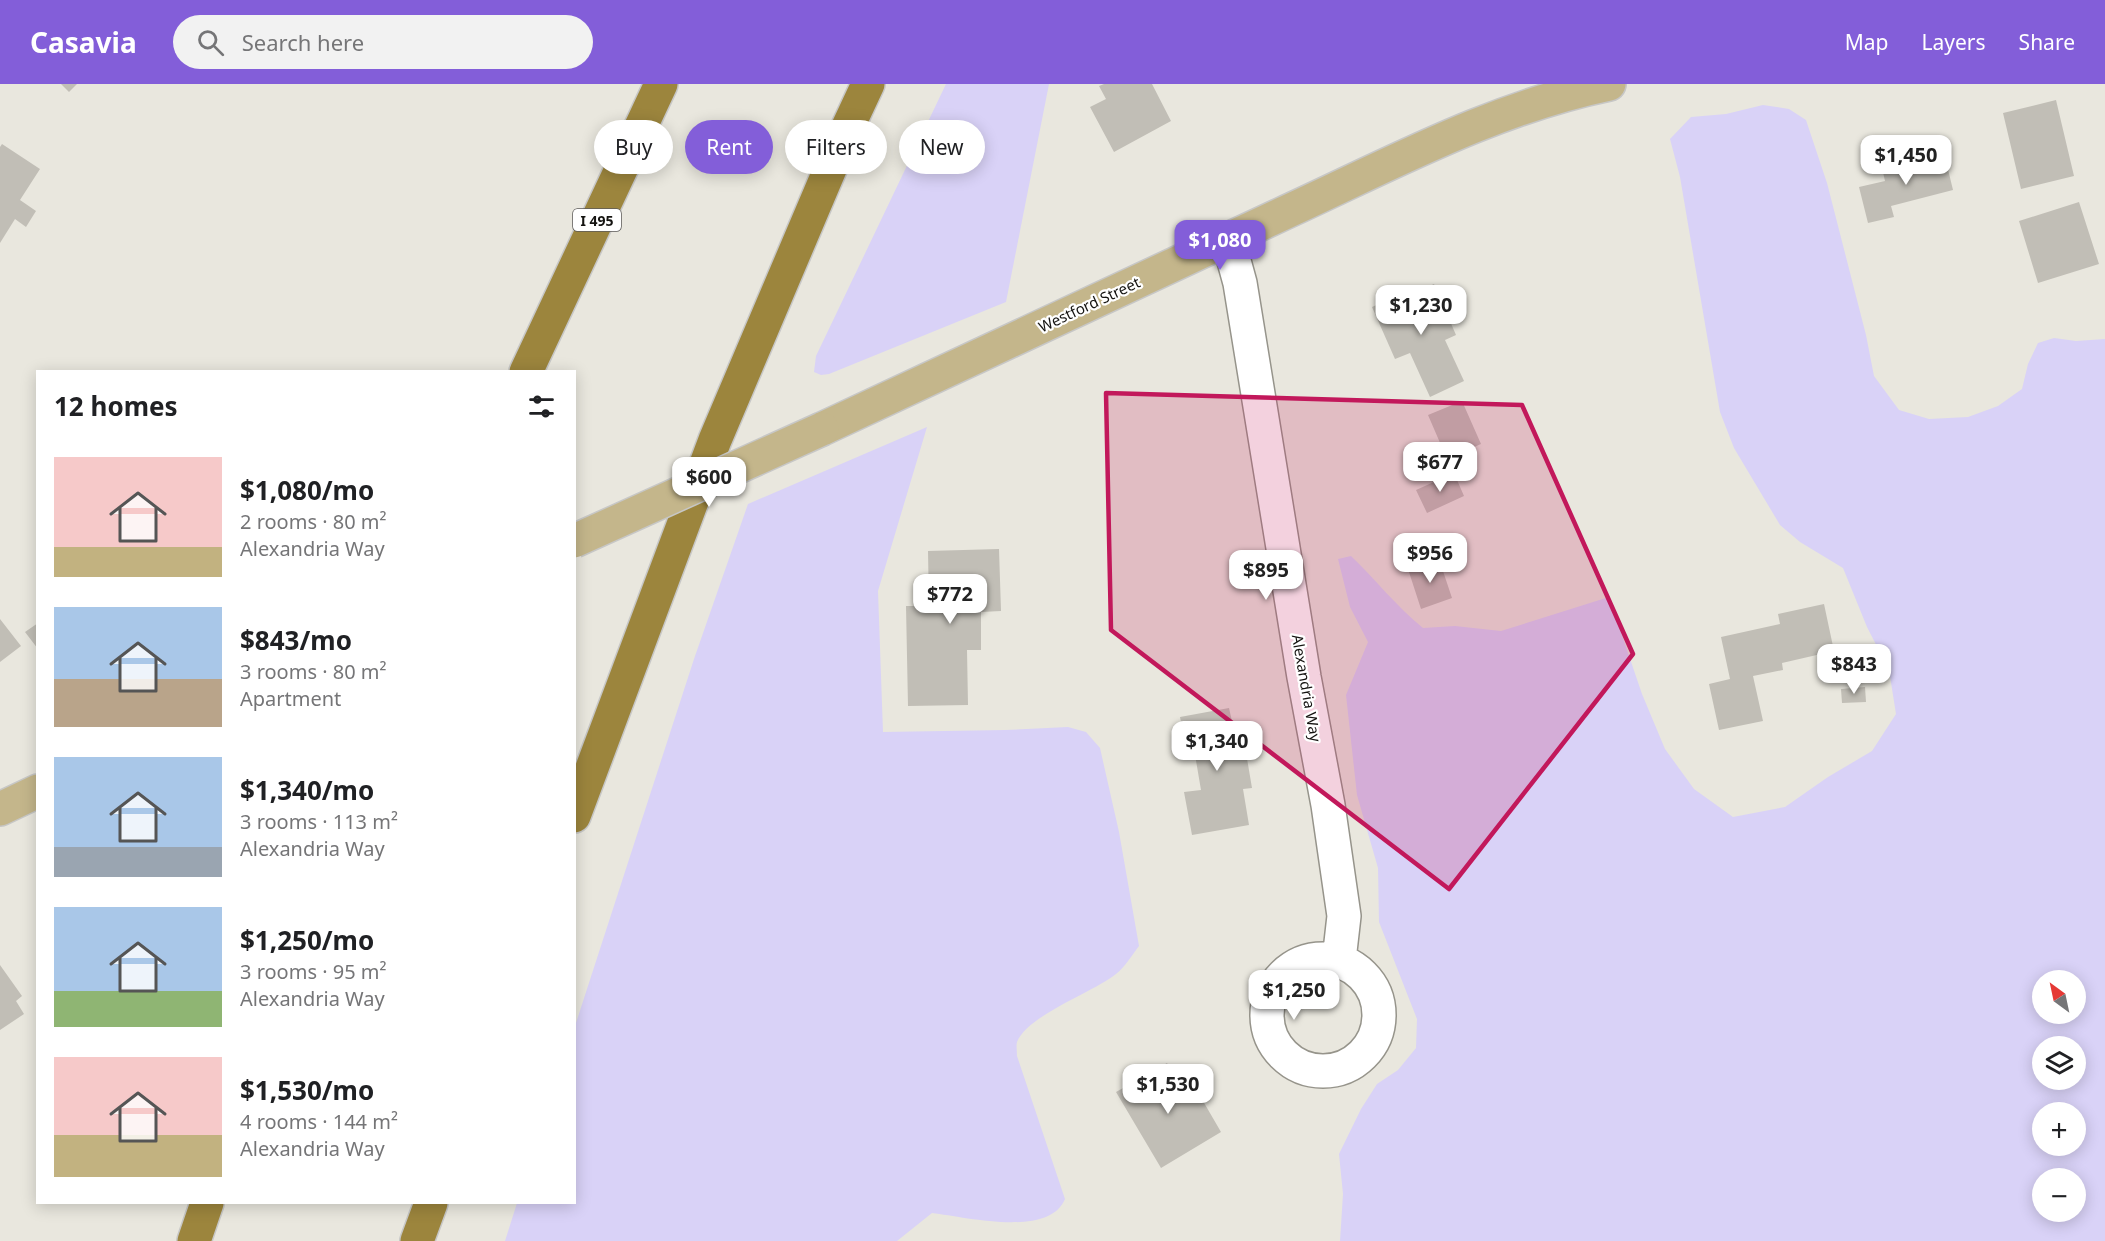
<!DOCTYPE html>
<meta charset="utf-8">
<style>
:root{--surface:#fff;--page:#f2f2f2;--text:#202124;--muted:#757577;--accent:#835ed9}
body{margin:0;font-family:"Noto Sans",sans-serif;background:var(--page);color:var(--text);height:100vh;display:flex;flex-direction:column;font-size:22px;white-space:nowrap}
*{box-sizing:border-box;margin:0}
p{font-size:20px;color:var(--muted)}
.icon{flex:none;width:33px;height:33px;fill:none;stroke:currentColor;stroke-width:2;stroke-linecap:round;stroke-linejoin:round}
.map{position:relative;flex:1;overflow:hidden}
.details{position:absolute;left:36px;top:286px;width:540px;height:834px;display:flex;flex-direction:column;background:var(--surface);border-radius:0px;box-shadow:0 3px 15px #0003}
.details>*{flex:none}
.guide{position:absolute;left:594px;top:36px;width:570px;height:54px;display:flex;gap:12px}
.needle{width:39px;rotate:327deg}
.controls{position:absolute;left:2032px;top:886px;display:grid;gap:12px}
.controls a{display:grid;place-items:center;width:54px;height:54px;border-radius:50%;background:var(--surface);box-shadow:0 3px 15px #0003;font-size:30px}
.price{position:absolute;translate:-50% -51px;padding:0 14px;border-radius:12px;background:#fff;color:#222;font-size:20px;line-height:39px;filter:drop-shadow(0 2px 3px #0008)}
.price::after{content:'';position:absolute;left:50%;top:36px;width:18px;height:14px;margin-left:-9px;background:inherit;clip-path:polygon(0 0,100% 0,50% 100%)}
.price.on{background:var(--accent);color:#fff}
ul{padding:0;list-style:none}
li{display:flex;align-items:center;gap:18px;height:150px;padding:0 18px}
li span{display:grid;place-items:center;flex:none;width:168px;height:120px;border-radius:0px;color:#555}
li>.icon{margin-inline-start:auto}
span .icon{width:72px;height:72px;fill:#fffc;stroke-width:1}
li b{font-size:26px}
h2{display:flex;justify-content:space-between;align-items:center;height:72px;padding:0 18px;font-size:26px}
.pill{padding:0 21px;border-radius:27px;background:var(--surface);box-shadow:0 3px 15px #0003;font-size:21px;line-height:54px}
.pill.on{background:var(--accent);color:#fff}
header{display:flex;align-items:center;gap:36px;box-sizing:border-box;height:84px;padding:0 30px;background:var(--accent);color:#fff}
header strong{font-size:28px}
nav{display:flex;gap:33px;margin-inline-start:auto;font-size:21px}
.search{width:420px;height:54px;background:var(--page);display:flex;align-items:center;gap:15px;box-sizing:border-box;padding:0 21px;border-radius:33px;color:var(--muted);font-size:22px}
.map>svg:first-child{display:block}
.green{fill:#d9d2f7;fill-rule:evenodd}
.building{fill:#c1beb6}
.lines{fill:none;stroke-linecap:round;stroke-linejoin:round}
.minor-casing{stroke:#96948b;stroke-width:36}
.major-casing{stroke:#c7c7c6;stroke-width:36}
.highway-casing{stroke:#c7c7c6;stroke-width:36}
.minor{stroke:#fff;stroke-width:33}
.major{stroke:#c4b68b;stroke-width:33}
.highway{stroke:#9c853d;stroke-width:33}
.major-bridge-casing{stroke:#c7c7c6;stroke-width:36;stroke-linecap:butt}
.major-bridge{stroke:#c4b68b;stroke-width:33}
.marked{fill:#c2185b;fill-opacity:0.2;stroke:#c2185b;stroke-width:4.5;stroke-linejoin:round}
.labels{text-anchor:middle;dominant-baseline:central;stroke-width:4.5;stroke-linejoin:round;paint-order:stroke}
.shield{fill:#fff;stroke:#5b5a58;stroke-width:1.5}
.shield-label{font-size:14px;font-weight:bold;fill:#151411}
.street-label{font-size:15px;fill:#151411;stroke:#fff}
</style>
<header>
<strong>Casavia</strong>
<div class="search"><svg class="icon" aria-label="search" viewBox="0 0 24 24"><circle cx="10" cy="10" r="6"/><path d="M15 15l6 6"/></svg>Search here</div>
<nav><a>Map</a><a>Layers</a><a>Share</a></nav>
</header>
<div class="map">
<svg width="2105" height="1157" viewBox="0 0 2105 1157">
<rect width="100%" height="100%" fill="#e9e7de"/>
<path class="green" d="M946,0H1049L1006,218L829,290L821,291L814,288L816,272Z
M1763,21L1789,25L1806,36L1827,99L1866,251L1874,292L1899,326L1929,335L1968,333L1998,322L2022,305L2028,280L2038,259L2054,254L2076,257L2105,255V1157H1340L1343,1110L1339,1070L1361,1025L1377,1000L1398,986L1416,964L1417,935L1379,838L1378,784L1357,711L1346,611L1368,558L1350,523L1338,475L1351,472C1375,495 1396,522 1423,544L1455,542L1501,547L1609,513L1642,610L1665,665L1694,705L1733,733L1785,723L1828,693L1872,667L1896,630L1889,586L1867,543L1843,484L1800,458L1780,441L1734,364L1720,328L1680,93L1670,55L1691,33L1726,30ZM2043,897H2076V930H2043ZM2043,963H2076V996H2043ZM2043,1029H2076V1062H2043ZM2043,1095H2076V1128H2043Z
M927,343L878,507L883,648L1005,646L1068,643L1086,648L1100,664L1119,748L1139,862C1132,871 1125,883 1116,890C1092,909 1028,931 1017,958C1016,962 1017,967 1017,972L1065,1115C1049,1154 966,1133 932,1129L897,1157H505L517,1119H574L575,942L694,575L748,420Z"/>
<path class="building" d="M61,0H77L69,8Z
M1104,0H1152L1171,37L1114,68L1090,23L1106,15L1099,2Z
M2056,16L2074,92L2021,105L2003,29Z
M2,60L40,85L20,116L36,127L26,143L15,135L0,159V63Z
M1944,69L1953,106L1891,122L1894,133L1868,139L1859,103L1885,97L1882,84Z
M2079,118L2099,180L2038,199L2019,137Z
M1434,200L1456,251L1445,256L1464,297L1430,313L1410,269L1395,275L1372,223L1403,209L1405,213Z
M1462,317L1481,360L1447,375L1428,331Z
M1454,389L1464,412L1427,429L1416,406Z
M999,465L1001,527L981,528V566H967L968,621L908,622L906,522H929L928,467Z
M1439,475L1452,514L1421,525L1408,485Z
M1824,520L1834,567L1782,579L1783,586L1753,592L1763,637L1719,646L1709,600L1730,595L1721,553L1780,540L1778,530Z
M0,535L21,562L0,578Z
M38,539V565L25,548Z
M1865,603L1866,618L1842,619L1841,605Z
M1229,624L1234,646L1242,645L1252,704L1243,705L1249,741L1192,751L1184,708L1201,706L1193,659L1185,660L1180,633Z
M0,881L22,912L16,917L24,930L0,946Z
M1167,979L1186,1010L1196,1005L1221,1048L1161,1084L1116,1008Z"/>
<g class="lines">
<defs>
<path id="minor" d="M1228,155L1240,199L1304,593L1328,721L1344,832L1339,876
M1267 931a56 56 0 1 1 112 0a56 56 0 1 1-112 0Z"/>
<path id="major" d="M822,345C975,273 1128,201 1282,130C1389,81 1493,24 1609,0
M0,725L38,707"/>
<path id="highway" d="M526,288L661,0
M574,732L715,356L847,45L868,0
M194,1157L207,1119
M417,1157L431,1119"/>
</defs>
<use href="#minor" class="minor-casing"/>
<use href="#major" class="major-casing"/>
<use href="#highway" class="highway-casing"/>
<use href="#minor" class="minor"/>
<use href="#major" class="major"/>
<use href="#highway" class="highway"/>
<defs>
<path id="major-bridge" d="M574,457L822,345"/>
</defs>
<use href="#major-bridge" class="major-bridge-casing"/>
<use href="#major-bridge" class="major-bridge"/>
</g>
<path class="marked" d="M1106,309L1522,321L1633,570L1449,805L1111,546Z"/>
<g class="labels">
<rect class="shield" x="573" y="125" width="48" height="22" rx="4.5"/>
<g class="shield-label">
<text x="597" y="136">I 495</text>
</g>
<g class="street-label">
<text transform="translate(1089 220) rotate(-25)">Westford Street</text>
<text transform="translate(1307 604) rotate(80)">Alexandria Way</text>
</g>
</g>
</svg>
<div class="controls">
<a><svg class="needle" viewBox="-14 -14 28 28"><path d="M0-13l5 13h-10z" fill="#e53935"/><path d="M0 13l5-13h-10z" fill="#757577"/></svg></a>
<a><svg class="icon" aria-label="layers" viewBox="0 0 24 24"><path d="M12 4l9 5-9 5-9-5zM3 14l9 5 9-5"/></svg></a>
<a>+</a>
<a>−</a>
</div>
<b class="price" style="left:1906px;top:102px">$1,450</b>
<b class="price on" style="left:1220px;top:187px">$1,080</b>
<b class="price" style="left:1421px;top:252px">$1,230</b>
<b class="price" style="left:1440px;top:409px">$677</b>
<b class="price" style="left:709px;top:424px">$600</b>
<b class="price" style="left:1430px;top:500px">$956</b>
<b class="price" style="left:1266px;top:517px">$895</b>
<b class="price" style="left:950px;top:541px">$772</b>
<b class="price" style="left:1854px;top:611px">$843</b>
<b class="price" style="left:1217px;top:688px">$1,340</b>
<b class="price" style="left:1294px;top:937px">$1,250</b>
<b class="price" style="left:1168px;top:1031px">$1,530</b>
<div class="guide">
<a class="pill">Buy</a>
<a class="pill on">Rent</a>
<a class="pill">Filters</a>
<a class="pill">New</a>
</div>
<section class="details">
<h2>12 homes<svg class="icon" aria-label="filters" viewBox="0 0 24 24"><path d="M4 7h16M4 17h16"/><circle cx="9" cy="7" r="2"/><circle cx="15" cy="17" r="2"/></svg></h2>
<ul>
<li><span style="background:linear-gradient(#f6c9c9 75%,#c2b280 0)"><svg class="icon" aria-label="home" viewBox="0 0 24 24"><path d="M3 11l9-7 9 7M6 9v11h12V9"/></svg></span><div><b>$1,080/mo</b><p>2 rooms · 80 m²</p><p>Alexandria Way</p></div></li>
<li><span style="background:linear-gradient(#a9c7e8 60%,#b9a48a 0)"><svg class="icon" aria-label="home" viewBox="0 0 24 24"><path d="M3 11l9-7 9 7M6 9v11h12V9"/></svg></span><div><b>$843/mo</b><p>3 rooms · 80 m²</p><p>Apartment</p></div></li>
<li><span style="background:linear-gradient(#a9c7e8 75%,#9aa5b1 0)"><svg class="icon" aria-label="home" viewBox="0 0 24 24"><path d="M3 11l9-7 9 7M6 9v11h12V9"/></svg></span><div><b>$1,340/mo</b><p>3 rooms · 113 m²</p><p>Alexandria Way</p></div></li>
<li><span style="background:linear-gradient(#a9c7e8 70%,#8fb573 0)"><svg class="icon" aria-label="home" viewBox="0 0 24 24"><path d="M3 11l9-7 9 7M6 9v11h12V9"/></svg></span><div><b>$1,250/mo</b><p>3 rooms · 95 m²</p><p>Alexandria Way</p></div></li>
<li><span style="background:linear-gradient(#f6c9c9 65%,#c2b280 0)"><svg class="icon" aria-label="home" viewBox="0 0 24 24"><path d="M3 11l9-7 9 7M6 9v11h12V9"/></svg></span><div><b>$1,530/mo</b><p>4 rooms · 144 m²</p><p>Alexandria Way</p></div></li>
</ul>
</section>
</div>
